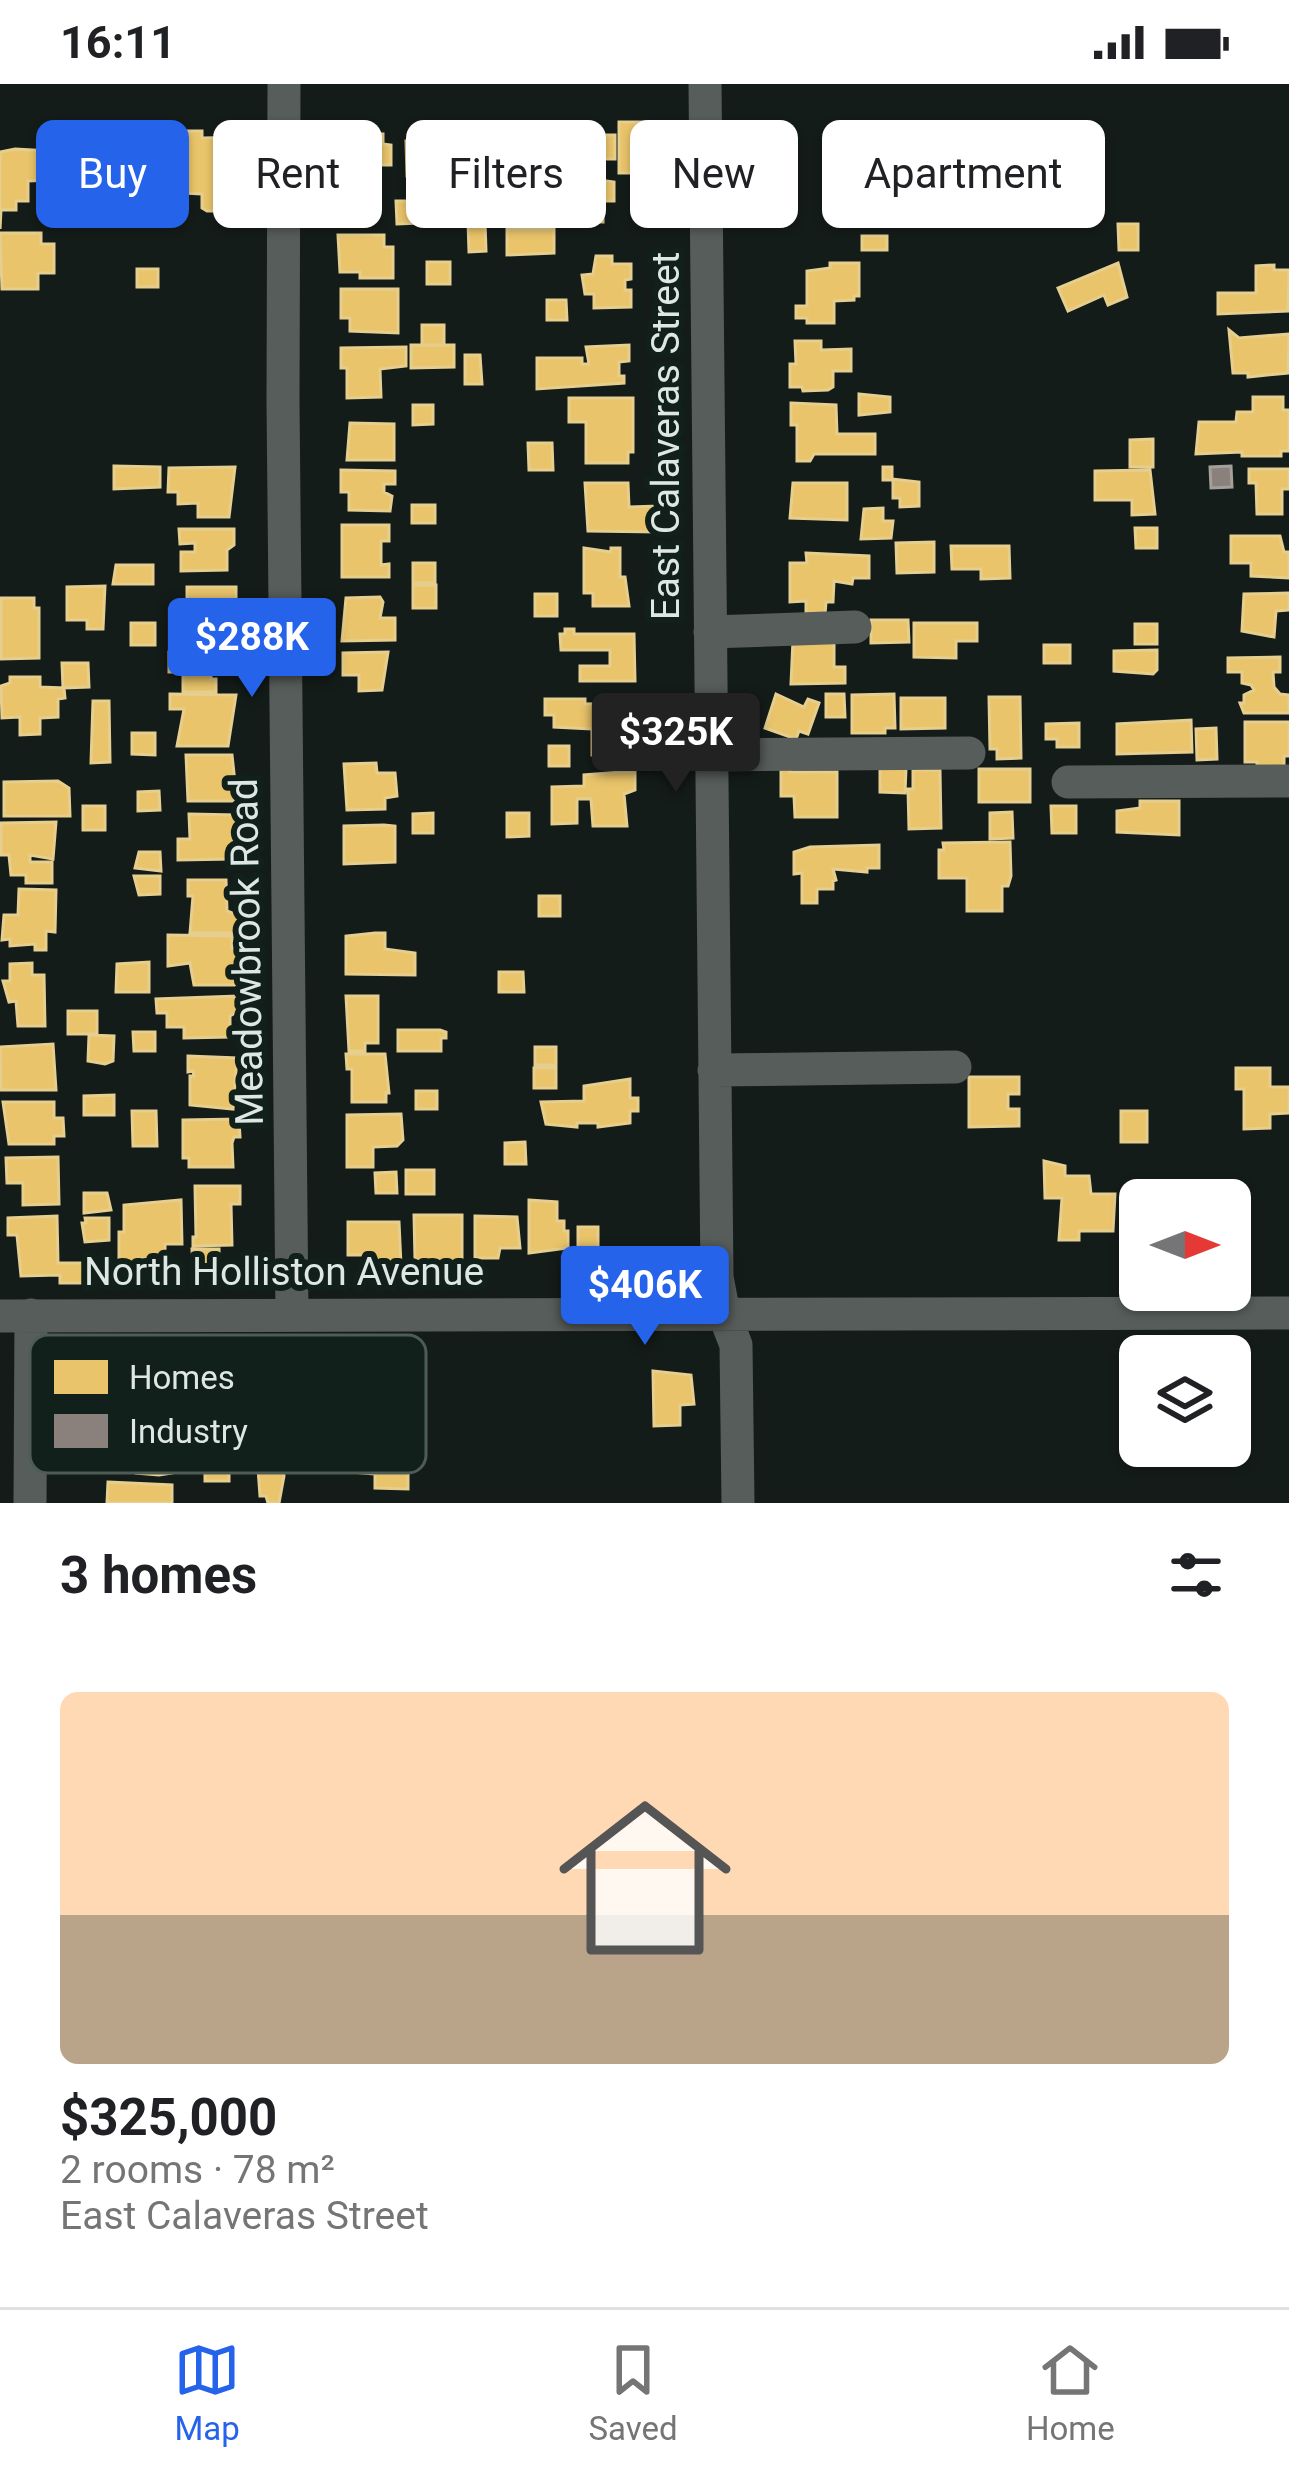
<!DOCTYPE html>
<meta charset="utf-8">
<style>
:root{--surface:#fff;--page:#f6f6f6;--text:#202124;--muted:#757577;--line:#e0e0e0;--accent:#2563eb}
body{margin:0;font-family:Roboto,sans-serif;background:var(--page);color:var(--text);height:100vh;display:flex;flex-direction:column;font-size:45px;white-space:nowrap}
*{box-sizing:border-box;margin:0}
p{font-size:39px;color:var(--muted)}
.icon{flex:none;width:66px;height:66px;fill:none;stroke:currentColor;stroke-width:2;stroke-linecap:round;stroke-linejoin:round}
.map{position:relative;height:1419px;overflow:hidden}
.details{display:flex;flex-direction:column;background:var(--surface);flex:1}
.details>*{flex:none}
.hud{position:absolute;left:36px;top:36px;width:1218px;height:108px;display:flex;gap:24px}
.needle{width:78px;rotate:90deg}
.controls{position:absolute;left:1119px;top:1095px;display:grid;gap:24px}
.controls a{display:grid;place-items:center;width:132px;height:132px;border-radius:18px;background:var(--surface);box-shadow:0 3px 9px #0004;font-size:60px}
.price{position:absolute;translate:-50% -102px;padding:0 27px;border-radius:12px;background:var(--accent);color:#fff;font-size:39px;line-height:78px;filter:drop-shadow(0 3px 6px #0008)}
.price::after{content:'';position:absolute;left:50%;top:72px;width:36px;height:27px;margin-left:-18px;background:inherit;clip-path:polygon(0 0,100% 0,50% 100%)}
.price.active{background:#222;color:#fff}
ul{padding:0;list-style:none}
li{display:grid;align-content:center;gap:24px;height:636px;padding:0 60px}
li+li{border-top:3px solid var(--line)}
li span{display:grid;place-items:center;height:372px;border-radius:18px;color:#555}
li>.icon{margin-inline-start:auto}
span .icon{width:216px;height:216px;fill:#fffc;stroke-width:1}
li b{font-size:51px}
h2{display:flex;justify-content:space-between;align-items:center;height:144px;padding:0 60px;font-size:51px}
.pill{padding:0 42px;border-radius:18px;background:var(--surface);box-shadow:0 3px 9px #0004;font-size:42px;line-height:108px}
.pill.active{background:var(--accent);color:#fff}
.status{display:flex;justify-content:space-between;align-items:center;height:84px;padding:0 60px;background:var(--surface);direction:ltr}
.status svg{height:33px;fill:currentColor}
.tab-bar{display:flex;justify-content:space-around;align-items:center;height:168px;border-top:3px solid var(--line);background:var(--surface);font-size:33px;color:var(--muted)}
.tab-bar a{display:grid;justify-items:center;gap:6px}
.tab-bar .active{color:var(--accent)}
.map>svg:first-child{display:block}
.homes{fill:#e9c46a;stroke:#e6ce8e;stroke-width:3}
.industry{fill:#8a817c;stroke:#a3a09b;stroke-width:3}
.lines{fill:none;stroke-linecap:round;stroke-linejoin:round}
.minor{stroke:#575d5a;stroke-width:33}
.labels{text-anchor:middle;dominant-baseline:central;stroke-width:12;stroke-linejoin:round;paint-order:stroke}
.street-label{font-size:39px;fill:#dee7e3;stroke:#11201a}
.key{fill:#11201a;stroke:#4e5c56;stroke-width:3}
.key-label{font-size:33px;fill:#dee7e3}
</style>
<div class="status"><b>16:11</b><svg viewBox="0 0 49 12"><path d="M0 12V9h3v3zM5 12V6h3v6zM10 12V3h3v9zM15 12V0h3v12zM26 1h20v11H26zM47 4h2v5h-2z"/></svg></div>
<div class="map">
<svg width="1289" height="1419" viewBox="0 0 1289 1419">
<rect width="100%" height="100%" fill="#141c19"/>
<path class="homes" d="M619,38H671V72H636L637,89H619Z
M537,46H557L558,79L538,80Z
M156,47H180V71L178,78H172L175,106L168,113H143V101H140V105H132V112H114V74H134V69H143V73L156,74Z
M184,47H202V54L246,53V88H239V108H232L233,127H207L202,124V110L184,109Z
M457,48L458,112H439L438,91L407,92L406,57L433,56V49Z
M55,49H71V56H104L105,84H75L74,125H58Z
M356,49L383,50V60L391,61V81H376L380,86L365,100L361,96L357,100L360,133H333L332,75Z
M591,51H615V75H591Z
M504,58L505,98L474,99L473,65H479V59Z
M15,65L50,67V96L28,97V117H16V126H1L0,145V68Z
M578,93L614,98V117H603V138H567V98H578Z
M673,113V138L646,139L645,114Z
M396,117H419L420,139L397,140Z
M468,137H485L486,167L469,168Z
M1118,140H1138V166H1119Z
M507,145H554V169L507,171Z
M0,149H41V160H54V189H38V205H2Z
M338,151H384V163H393V194H360V188H340Z
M862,152H887V166H862Z
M596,172H612V180H631V195L625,196V206H631V223L594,224V210H585L582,191L593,190Z
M427,178H450V200H427Z
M830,179H859V212H854V216L834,217V239H807V234H796V222H807V187L830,184Z
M1118,179L1127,213L1108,221L1104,211L1068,227L1058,204Z
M1274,181V186H1289L1288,227L1218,230V209H1256V182Z
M137,185H158V203H137Z
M341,205H398V249L350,247V234H341Z
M547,216H566L567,236H547Z
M422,241H444V261H422Z
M1229,246L1239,254L1289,250L1288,289L1248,293V289H1233Z
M795,257H821V266L851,265V287H833V303L828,306L803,307L802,303H790V280H796Z
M411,261H454V283L411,284Z
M629,261V277L619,278V292H624V299L537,305V274H582V280H589L586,263Z
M406,263V282L380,285L381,313L347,314V284H341V264Z
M465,271H480L482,300H465Z
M859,310L890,313V328L859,331Z
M1253,313H1283V326H1289V367H1281V372H1242V368L1196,370L1199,338H1236L1237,328H1253Z
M569,314H633V368H628V379H586V338H569Z
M791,319L836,321L837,350H875V370H814L810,377H797V341H791Z
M413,321H433V340L413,341Z
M350,339L394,340V376H347Z
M1153,355V383H1130V356Z
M528,359H552L553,386H529Z
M114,382L160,383V403L114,405Z
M235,383L229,433H198V419L178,420V408H168L169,384Z
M883,383H892V395L919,398V422L900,423V414H893V396H883Z
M1249,385H1289V405H1282V430H1257L1256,399H1249Z
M341,386L395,387V400H384V408L392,412L390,427L349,426V408H341Z
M1150,386L1155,430L1132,431V416H1095V387Z
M585,399H628L629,423L658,422V448L588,447Z
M793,399H847V436L790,434Z
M412,421H435V439H412Z
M883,424V437H893L891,454L861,455L864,425Z
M342,441H389V457H381V481L389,480V493H342Z
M1135,444H1157V464H1136Z
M179,445H234V461L227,466V486L181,487V468H195V459L180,460Z
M1231,452H1280L1284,468H1289V494L1251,492V479H1231Z
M934,458V488L897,489L896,459Z
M951,462H1009L1010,494L981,495V485H952Z
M584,464L611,468V464H620V493H625L629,522H593V509H584Z
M806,469L869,472V494H853L852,500L834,497L833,518H826L825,531H806V517L790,518V479H807Z
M413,479H435V499H413Z
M116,481H153V500H113Z
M413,501H436V524H413Z
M105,502L103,545H87V536H67V503Z
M187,503H236V521H231L227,549L177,550L176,527H187Z
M1289,509V526L1276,527L1274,553L1242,547L1244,510Z
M535,510H557V532H535Z
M380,513L383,518L380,534H395V556L342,557L346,514Z
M1,514H34V524H39V574L1,575Z
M871,536H908L909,558L871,559Z
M131,539H155V561H131Z
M914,539H977V557H956V574L914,573Z
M1135,540H1157V560H1135Z
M565,545H574V550H634L635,597H580V582H610V566H561L560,550H565Z
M793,556L834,559V583H845V599L791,600Z
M1044,561H1070V579H1044Z
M212,562H235V585H215V589H211V595H216V608H183V588H169V568L212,566Z
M1157,566V586L1153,590L1114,587V567Z
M388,568L382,606L359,607V591H343V569Z
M1280,573V588H1273L1274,603L1280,610L1289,611V629H1244L1240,619H1244V611L1254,606L1251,601L1242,599V588H1228V574Z
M62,579H88L89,603L63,604Z
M10,593H40V603L64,604L65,614L58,615V633L40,634V650L20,651V633L2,634L1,602L10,599Z
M170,610L236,611L228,662H177L184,625H170Z
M776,610L804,623L808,615L819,619L808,650L799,647L796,655L765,644Z
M826,610H844L845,633H826Z
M894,610L895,644H885V649H852V611Z
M989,613H1020L1021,674L997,675V665H990Z
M901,614H945V644L901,645Z
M545,615H585V620L635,619V639H625L623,645L624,670L592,671V645L554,643V631H545Z
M93,617H109L110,678L91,679Z
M1191,636L1192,668L1117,670V640Z
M1245,638H1289V672H1284V687L1257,684V678H1245Z
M1079,639V663H1057V655H1046V640Z
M1216,644L1217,675L1197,676L1196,645Z
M132,649H155V671L132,670Z
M549,662H569V682H549Z
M186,671H232L237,717H188Z
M376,679L377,689H395L397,712L385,714V725L347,726L344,680Z
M781,683H790V688H837V733H795L794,712H781Z
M880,683L906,684L905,709L880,708Z
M979,685H1030V718H979Z
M913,686H940L941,744L909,745L908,705H913Z
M621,688H635V706L624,710L627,742H593L591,715H577V739L552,740V703L584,702V691Z
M58,697L69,704L70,732H4V698Z
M159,707L160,726L138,727V708Z
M1140,717H1179V751L1117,748V727L1140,724Z
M83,722H105V746H83Z
M1051,722H1076V749H1052Z
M1012,728L1013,754L990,755V729Z
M433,729V749H413V730Z
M507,729H529V752L507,753Z
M189,730L237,731L234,775L178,776V755H190Z
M56,738L53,775L30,771V778H52V799H26V791H11L9,771H1V739Z
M384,741L395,742V778L344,780V742Z
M1010,758L1011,792L1008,802H1002V827H967V794H939V766H944L943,759Z
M879,761V784H867V788L833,785L836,796L833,797V805H817V819H802V789L794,790V768L810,763Z
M139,768H160L161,787L135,784Z
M134,792H160V810L139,811Z
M188,796H226L227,827L238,831V849H190L193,812H188Z
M19,805L56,806L55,848L46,847V866H35V860L10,862V855L2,856L4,831H18Z
M539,812H560V832H539Z
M375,849H385V865L415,869V891L346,890V852Z
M168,851L232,852V865H239L238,901H194L190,879L168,882Z
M149,878V908H116L117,880Z
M32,879V891H44L45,942H18L16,917L9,918L3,897H10V880Z
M499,888H523L524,908H499Z
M237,912V928L230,932V953L184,954V943H167V929H157L156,915Z
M346,912H378V959H365V967H349Z
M68,927H97V950H68Z
M398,946H440L446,948V954H441V967H398Z
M133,948H155V967H134Z
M89,951L114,952L113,977L105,980L88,977Z
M53,960L56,1006H1L0,963Z
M535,963H556V981H535Z
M346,970H385L389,1009H386V1018H352V985H347Z
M188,972L237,974L233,1025L190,1021V992H194L193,987L188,988Z
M534,984H556V1004H534Z
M1236,984H1270V1003H1289V1029L1270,1030V1044L1244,1045V1005H1236Z
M969,993H1019V1010H1008V1025H1019V1042L969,1043Z
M630,995V1014H638V1027H630V1039L598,1043V1039H577V1043L546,1040L541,1018L584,1017V1002Z
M416,1007H437V1025H416Z
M114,1011V1031H84V1012Z
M3,1018H54V1034H63L64,1052H54V1060H9Z
M132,1027H156L157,1062H133Z
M1121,1027H1147V1058H1121Z
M401,1030L403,1056L397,1062L373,1063V1083H347V1031Z
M239,1035L240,1053H234L232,1059L233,1083H189V1074H183V1036Z
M525,1058L526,1080H505V1059Z
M58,1073L59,1120L23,1121V1099H7L6,1074Z
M1044,1077L1065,1082V1092H1089L1091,1110H1115L1113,1147H1079V1156H1059L1062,1114H1045Z
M406,1086H434V1110H406Z
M396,1088L397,1109H376L375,1089Z
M195,1102H240V1120H231L232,1161L193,1162V1153H196Z
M84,1109H107L111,1126L84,1129Z
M181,1116L182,1160H165V1175H139V1190L119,1191V1148H124V1121Z
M529,1116L557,1118V1137H564V1147H568V1164L529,1169Z
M414,1131H462V1182L415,1176Z
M57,1132L58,1179H87V1199H60V1191L21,1192L17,1151H8V1134Z
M475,1132L517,1133L520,1164H500L498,1174H475Z
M85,1134H109V1156L85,1158L82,1139H86Z
M348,1138H399L401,1181H372V1175H364V1171H348Z
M578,1143H598V1165H578Z
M192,1165H219V1189H193Z
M653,1287L691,1291L694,1320L680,1321V1341L654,1342Z
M185,1324H209L207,1369H229V1397H205V1388H195V1380H172V1389L159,1391L136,1389V1353L145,1352V1338L185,1335Z
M368,1327H387V1335H407V1339L423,1342L422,1354L408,1355V1405L375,1404V1390L352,1388L347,1374V1353H337V1338L368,1336Z
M254,1329H276L282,1346L295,1345L296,1378H282L284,1392L279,1419H268L266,1412H260Z
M108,1398L172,1401V1419H107Z"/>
<path class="industry" d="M1231,382L1232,403L1211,404L1210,383Z"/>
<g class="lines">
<path class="minor" d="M284,0L283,317L292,1231
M705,0L717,1193L724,1230L736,1261L738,1419
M710,548L855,543
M710,671L969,669
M1068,698L1289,697
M714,986L955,983
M0,1232L1289,1229
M30,1419L31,1231"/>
</g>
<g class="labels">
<g class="street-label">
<text transform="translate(666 352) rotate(-90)">East Calaveras Street</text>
<text transform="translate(247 868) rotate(-91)">Meadowbrook Road</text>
<text x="284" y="1188">North Holliston Avenue</text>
</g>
</g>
<rect x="30" y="1251" width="396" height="138" rx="18" class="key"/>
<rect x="54" y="1276" width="54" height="34" fill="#e9c46a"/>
<rect x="54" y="1330" width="54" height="34" fill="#8a817c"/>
<g class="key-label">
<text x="129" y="1305">Homes</text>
<text x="129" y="1359">Industry</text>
</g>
</svg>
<div class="controls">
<a><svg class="needle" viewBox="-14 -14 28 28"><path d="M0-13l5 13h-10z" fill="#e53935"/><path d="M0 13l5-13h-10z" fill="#757577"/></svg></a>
<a><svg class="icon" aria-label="layers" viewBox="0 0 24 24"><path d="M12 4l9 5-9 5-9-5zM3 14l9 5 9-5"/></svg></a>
</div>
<b class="price" style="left:252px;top:616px">$288K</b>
<b class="price active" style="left:676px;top:711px">$325K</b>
<b class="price" style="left:645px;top:1264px">$406K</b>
<div class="hud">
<a class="pill active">Buy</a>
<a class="pill">Rent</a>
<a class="pill">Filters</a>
<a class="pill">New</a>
<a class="pill">Apartment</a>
</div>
</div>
<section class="details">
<h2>3 homes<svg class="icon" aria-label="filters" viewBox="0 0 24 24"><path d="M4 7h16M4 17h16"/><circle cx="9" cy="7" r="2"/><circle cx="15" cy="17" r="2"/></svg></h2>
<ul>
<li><span style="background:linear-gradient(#ffd9b3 60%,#b9a48a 0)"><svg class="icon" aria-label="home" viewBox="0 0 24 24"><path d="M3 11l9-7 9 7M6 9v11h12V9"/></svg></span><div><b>$325,000</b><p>2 rooms · 78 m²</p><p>East Calaveras Street</p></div></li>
</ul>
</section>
<nav class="tab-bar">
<a class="active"><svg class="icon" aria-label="map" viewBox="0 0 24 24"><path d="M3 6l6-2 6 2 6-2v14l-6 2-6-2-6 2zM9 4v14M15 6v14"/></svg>Map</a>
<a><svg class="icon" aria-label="saved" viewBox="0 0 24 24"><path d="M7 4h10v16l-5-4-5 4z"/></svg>Saved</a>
<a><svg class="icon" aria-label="home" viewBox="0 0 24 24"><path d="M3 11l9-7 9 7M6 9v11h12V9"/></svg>Home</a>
</nav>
